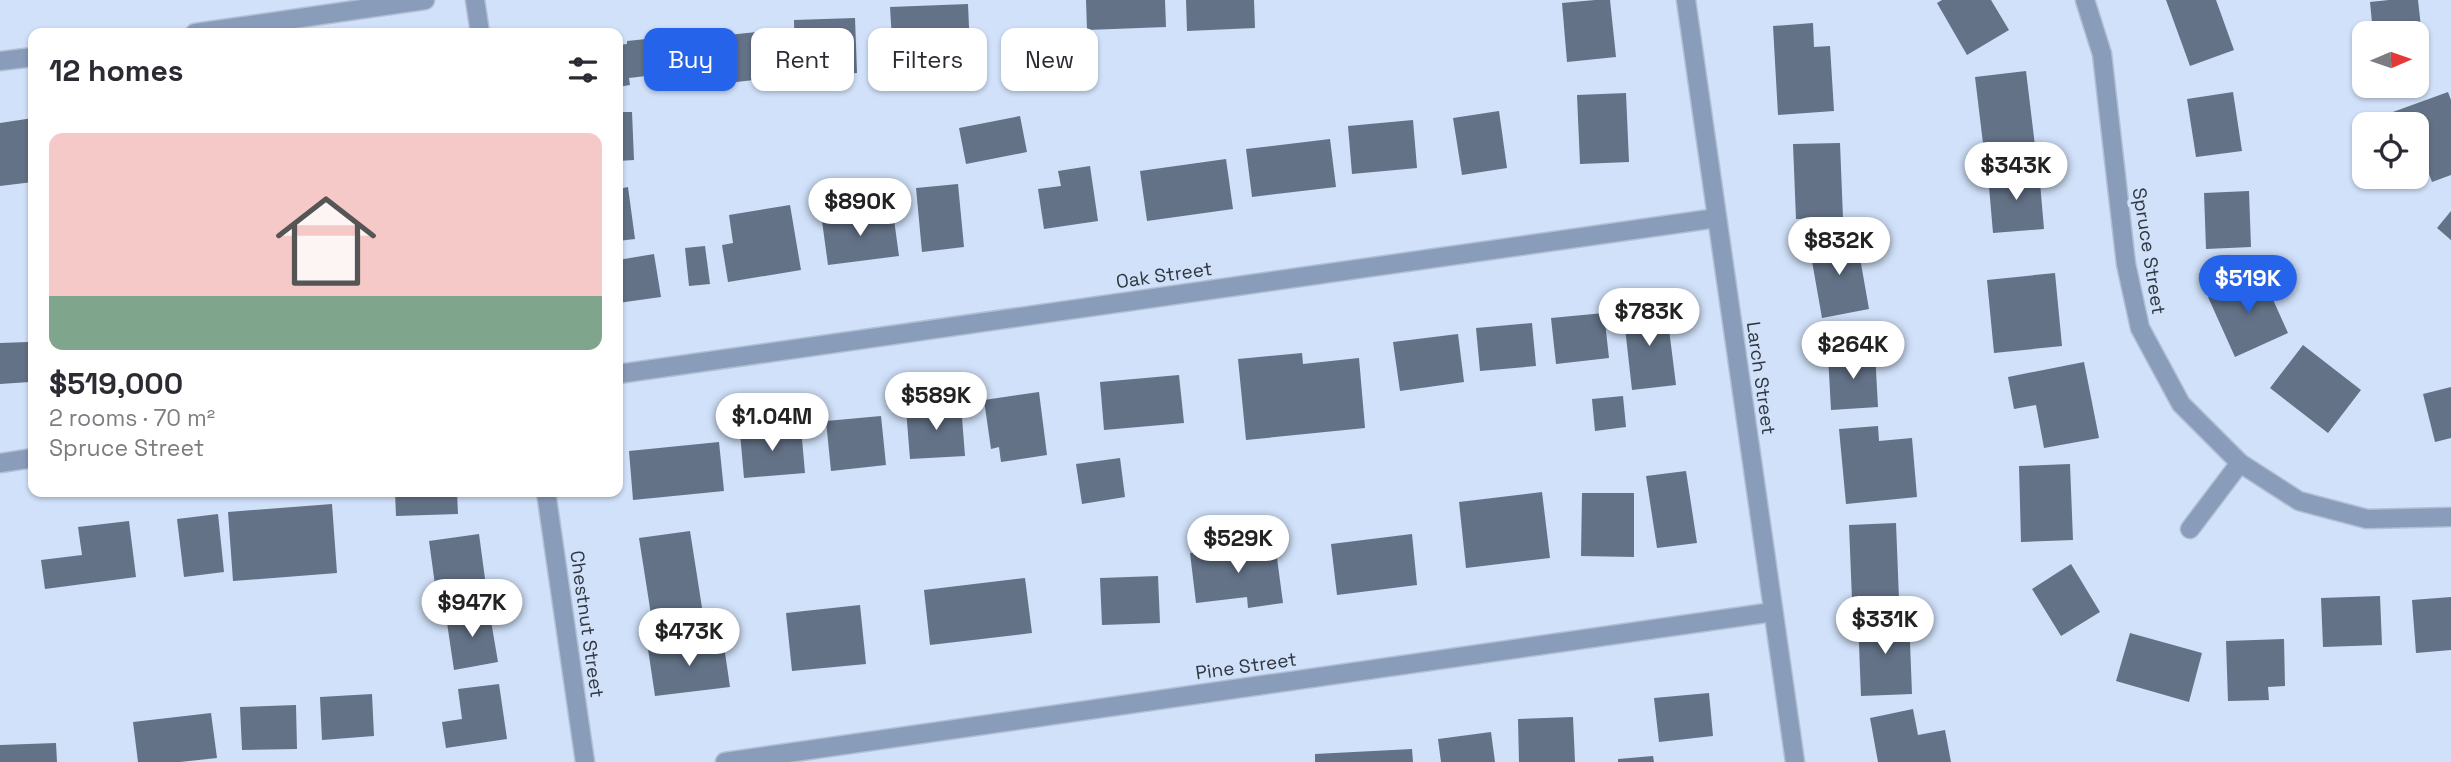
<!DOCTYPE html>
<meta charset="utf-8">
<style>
:root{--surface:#fff;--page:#f2f2f3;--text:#2b2b33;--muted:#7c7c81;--accent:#2563eb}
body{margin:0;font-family:"Space Grotesk",sans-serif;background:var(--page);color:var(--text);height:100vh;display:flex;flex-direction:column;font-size:26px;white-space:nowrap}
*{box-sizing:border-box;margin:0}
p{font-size:23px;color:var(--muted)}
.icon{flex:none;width:38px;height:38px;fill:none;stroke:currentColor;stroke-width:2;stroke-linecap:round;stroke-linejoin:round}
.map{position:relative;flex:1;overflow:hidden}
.sheet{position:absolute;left:28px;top:28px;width:595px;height:469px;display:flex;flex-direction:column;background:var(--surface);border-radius:14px;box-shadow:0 2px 5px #0004}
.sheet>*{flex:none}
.banner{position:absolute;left:644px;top:28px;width:665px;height:63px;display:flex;gap:14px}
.needle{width:46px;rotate:88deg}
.controls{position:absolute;left:2352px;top:21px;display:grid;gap:14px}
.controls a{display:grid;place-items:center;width:77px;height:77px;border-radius:14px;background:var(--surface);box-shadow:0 2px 5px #0004;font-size:35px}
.price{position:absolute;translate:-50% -60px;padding:0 16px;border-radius:24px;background:#fff;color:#222;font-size:23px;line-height:46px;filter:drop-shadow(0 2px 4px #0008)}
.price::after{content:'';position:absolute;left:50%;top:42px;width:21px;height:16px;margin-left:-10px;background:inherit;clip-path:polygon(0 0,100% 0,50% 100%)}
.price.selected{background:var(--accent);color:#fff}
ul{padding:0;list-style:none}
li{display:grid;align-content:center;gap:14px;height:371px;padding:0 21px}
li span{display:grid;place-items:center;height:217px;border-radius:14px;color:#555}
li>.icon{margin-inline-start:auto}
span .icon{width:126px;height:126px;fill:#fffc;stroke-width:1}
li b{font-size:30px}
h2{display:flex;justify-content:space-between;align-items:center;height:84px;padding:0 21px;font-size:30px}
.tag{padding:0 24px;border-radius:14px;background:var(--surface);box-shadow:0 2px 5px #0004;font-size:24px;line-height:63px}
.tag.selected{background:var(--accent);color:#fff}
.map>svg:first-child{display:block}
.building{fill:#637287}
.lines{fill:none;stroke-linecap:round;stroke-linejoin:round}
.street-casing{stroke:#b0bfd4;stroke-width:21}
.street{stroke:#899cb9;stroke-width:18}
.labels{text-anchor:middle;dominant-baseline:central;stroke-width:7;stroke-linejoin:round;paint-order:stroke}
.street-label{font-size:19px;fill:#313741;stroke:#d0e1f9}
</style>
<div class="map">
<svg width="2451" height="762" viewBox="0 0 2451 762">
<rect width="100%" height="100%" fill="#d0e1f9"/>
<path class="building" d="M1086,0H1165L1166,27L1087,30Z
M1186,0H1254L1255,28L1187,31Z
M1595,0H1610L1616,57L1567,62L1562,3Z
M1942,0H1991L2009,30L1967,55L1937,3Z
M2166,0H2216L2234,50L2190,66Z
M2389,0H2418L2426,72L2417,73V33H2373L2370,2Z
M968,4L971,73L944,74L943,55L893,57L890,7Z
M855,18L857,73L795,75L794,20Z
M1813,23L1814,47L1830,46L1834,111L1778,115L1773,26Z
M757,32L762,79L703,86L698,38Z
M675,36L680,72L629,78L630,85L618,87V45L627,44V41Z
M2026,71L2036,154L1985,160L1975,77Z
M2233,92L2242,151L2196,157L2187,99Z
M2448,92L2451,100V175L2432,182L2417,143V124H2369L2368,121Z
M1626,93L1629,162L1580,164L1577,95Z
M1499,111L1507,168L1462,175L1453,118Z
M618,112H632L634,160L618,161Z
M1020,116L1027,152L966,164L959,128Z
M33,118V182L0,186V123Z
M1413,120L1417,168L1352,174L1348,126Z
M1330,139L1336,187L1252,197L1246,149Z
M1840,143L1843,218L1796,219L1793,144Z
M1226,159L1233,209L1147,221L1140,171Z
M1090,166L1098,221L1044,229L1038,189L1061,186L1058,171Z
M2039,171L2044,229L1993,233L1988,175Z
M958,184L964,247L922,252L916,188Z
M628,187L635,239L618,241V189Z
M2249,191L2251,247L2206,249L2204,193Z
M790,205L801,270L728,282L722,245L733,243L729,215Z
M2451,211V240L2437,228Z
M893,212L899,256L828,265L822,221Z
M1856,235L1869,309L1822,318L1809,244Z
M705,246L710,284L689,286L685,248Z
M654,254L661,297L618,303V260Z
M2055,273L2062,346L1994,353L1987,280Z
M2261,273L2288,333L2235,357L2208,297Z
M1666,305L1676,385L1632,390L1623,310Z
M1604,313L1609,358L1556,364L1551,318Z
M1532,323L1536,366L1480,371L1476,328Z
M1458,334L1464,382L1400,391L1393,342Z
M28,342L30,382L0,384V343Z
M2303,345L2361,390L2328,433L2270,388Z
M1875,352L1878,407L1831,410L1828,355Z
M1302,353L1303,364L1359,358L1365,428L1246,440L1238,359Z
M2084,362L2099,438L2044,448L2036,405L2014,409L2008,377Z
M1179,375L1184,423L1104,430L1100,382Z
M2451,387V438L2435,442L2423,394Z
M1039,392L1047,455L1001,462L999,447L991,449L984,400Z
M1623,396L1626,427L1595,431L1592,399Z
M961,405L965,456L910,459L906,409Z
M881,416L886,465L831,471L826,421Z
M1878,426L1879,441L1912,438L1917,497L1846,504L1839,429Z
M801,428L805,473L744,478L740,433Z
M719,442L724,491L633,500L629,451Z
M1120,458L1125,497L1082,504L1076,464Z
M2070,464L2073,540L2021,542L2019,466Z
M1686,471L1697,543L1657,548L1646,476Z
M395,492H457L458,514L396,516Z
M1542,492L1550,558L1466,568L1459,502Z
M1582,493H1634V557L1581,556Z
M332,504L337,573L233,581L228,512Z
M218,514L224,572L184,577L177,519Z
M129,521L136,577L45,589L41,560L82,555L78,527Z
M1896,523L1899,599L1852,600L1849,525Z
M690,531L703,614L652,621L639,538Z
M479,534L486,586L436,592L429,541Z
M1412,534L1417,585L1337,595L1331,544Z
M1275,543L1283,603L1248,608L1247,597L1196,603L1190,553Z
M2071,564L2100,612L2061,636L2032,589Z
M1158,576L1160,623L1102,625L1100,578Z
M1025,578L1032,633L930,645L924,590Z
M2380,596L2382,645L2323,647L2321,598Z
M2451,597V650L2416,653L2412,600Z
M860,605L866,664L792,671L786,613Z
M489,609L498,662L454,670L446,616Z
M1909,617L1912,694L1861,696L1858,619Z
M2130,633L2202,653L2189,702L2116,681Z
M723,639L730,687L655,696L648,649Z
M2284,639L2285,686L2268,687L2269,700L2228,701L2226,641Z
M499,684L507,739L446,748L442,722L462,719L458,689Z
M1709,693L1713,736L1659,742L1654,698Z
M372,694L374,736L322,740L320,697Z
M296,705L297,749L242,750L240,707Z
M1913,709L1918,735L1945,730L1951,762H1878L1870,718Z
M211,713L217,758L180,762H138L133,722Z
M1573,717L1575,762H1519L1518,719Z
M1491,732L1495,762H1441L1438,739Z
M56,743L57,762H0V745Z
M1412,749L1413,762H1315V754Z
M1653,756L1654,762H1618V759Z"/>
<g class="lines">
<defs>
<path id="street" d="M475,0L480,33
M1686,0L1795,762
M2085,0L2102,54L2126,264L2140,328L2181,404L2240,463L2299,501L2367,519L2451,517
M195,33L425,0
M0,61L33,57
M618,374L1717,218
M0,463L33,458
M546,492L585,762
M2190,529L2240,463
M725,762L1773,612"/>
</defs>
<use href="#street" class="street-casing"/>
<use href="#street" class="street"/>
</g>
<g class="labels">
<g class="street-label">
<text transform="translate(2149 251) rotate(81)">Spruce Street</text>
<text transform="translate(1164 275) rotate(-8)">Oak Street</text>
<text transform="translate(1761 378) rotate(82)">Larch Street</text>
<text transform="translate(587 624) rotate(82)">Chestnut Street</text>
<text transform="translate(1246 666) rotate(-8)">Pine Street</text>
</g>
</g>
</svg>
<div class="controls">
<a><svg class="needle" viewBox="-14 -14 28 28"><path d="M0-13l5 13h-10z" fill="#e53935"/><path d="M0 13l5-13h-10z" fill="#7c7c81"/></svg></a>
<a><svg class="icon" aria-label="locate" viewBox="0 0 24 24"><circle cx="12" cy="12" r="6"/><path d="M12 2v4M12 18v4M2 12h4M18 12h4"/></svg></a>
</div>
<b class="price" style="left:2016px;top:202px">$343K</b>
<b class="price" style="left:860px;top:238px">$890K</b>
<b class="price" style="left:1839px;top:277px">$832K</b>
<b class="price selected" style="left:2248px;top:315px">$519K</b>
<b class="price" style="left:1649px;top:348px">$783K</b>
<b class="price" style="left:1853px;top:381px">$264K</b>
<b class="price" style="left:936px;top:432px">$589K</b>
<b class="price" style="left:772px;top:453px">$1.04M</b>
<b class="price" style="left:1238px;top:575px">$529K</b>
<b class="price" style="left:472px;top:639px">$947K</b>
<b class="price" style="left:1885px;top:656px">$331K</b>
<b class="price" style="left:689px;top:668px">$473K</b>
<div class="banner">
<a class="tag selected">Buy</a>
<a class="tag">Rent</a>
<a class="tag">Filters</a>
<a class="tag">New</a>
</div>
<section class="sheet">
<h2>12 homes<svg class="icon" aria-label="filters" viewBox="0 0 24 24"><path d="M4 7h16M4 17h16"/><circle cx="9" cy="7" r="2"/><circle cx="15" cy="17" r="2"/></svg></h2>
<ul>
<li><span style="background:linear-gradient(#f6c9c9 75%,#7fa58c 0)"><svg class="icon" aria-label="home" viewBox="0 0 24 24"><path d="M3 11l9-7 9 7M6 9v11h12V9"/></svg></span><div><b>$519,000</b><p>2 rooms · 70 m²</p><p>Spruce Street</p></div></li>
</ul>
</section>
</div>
